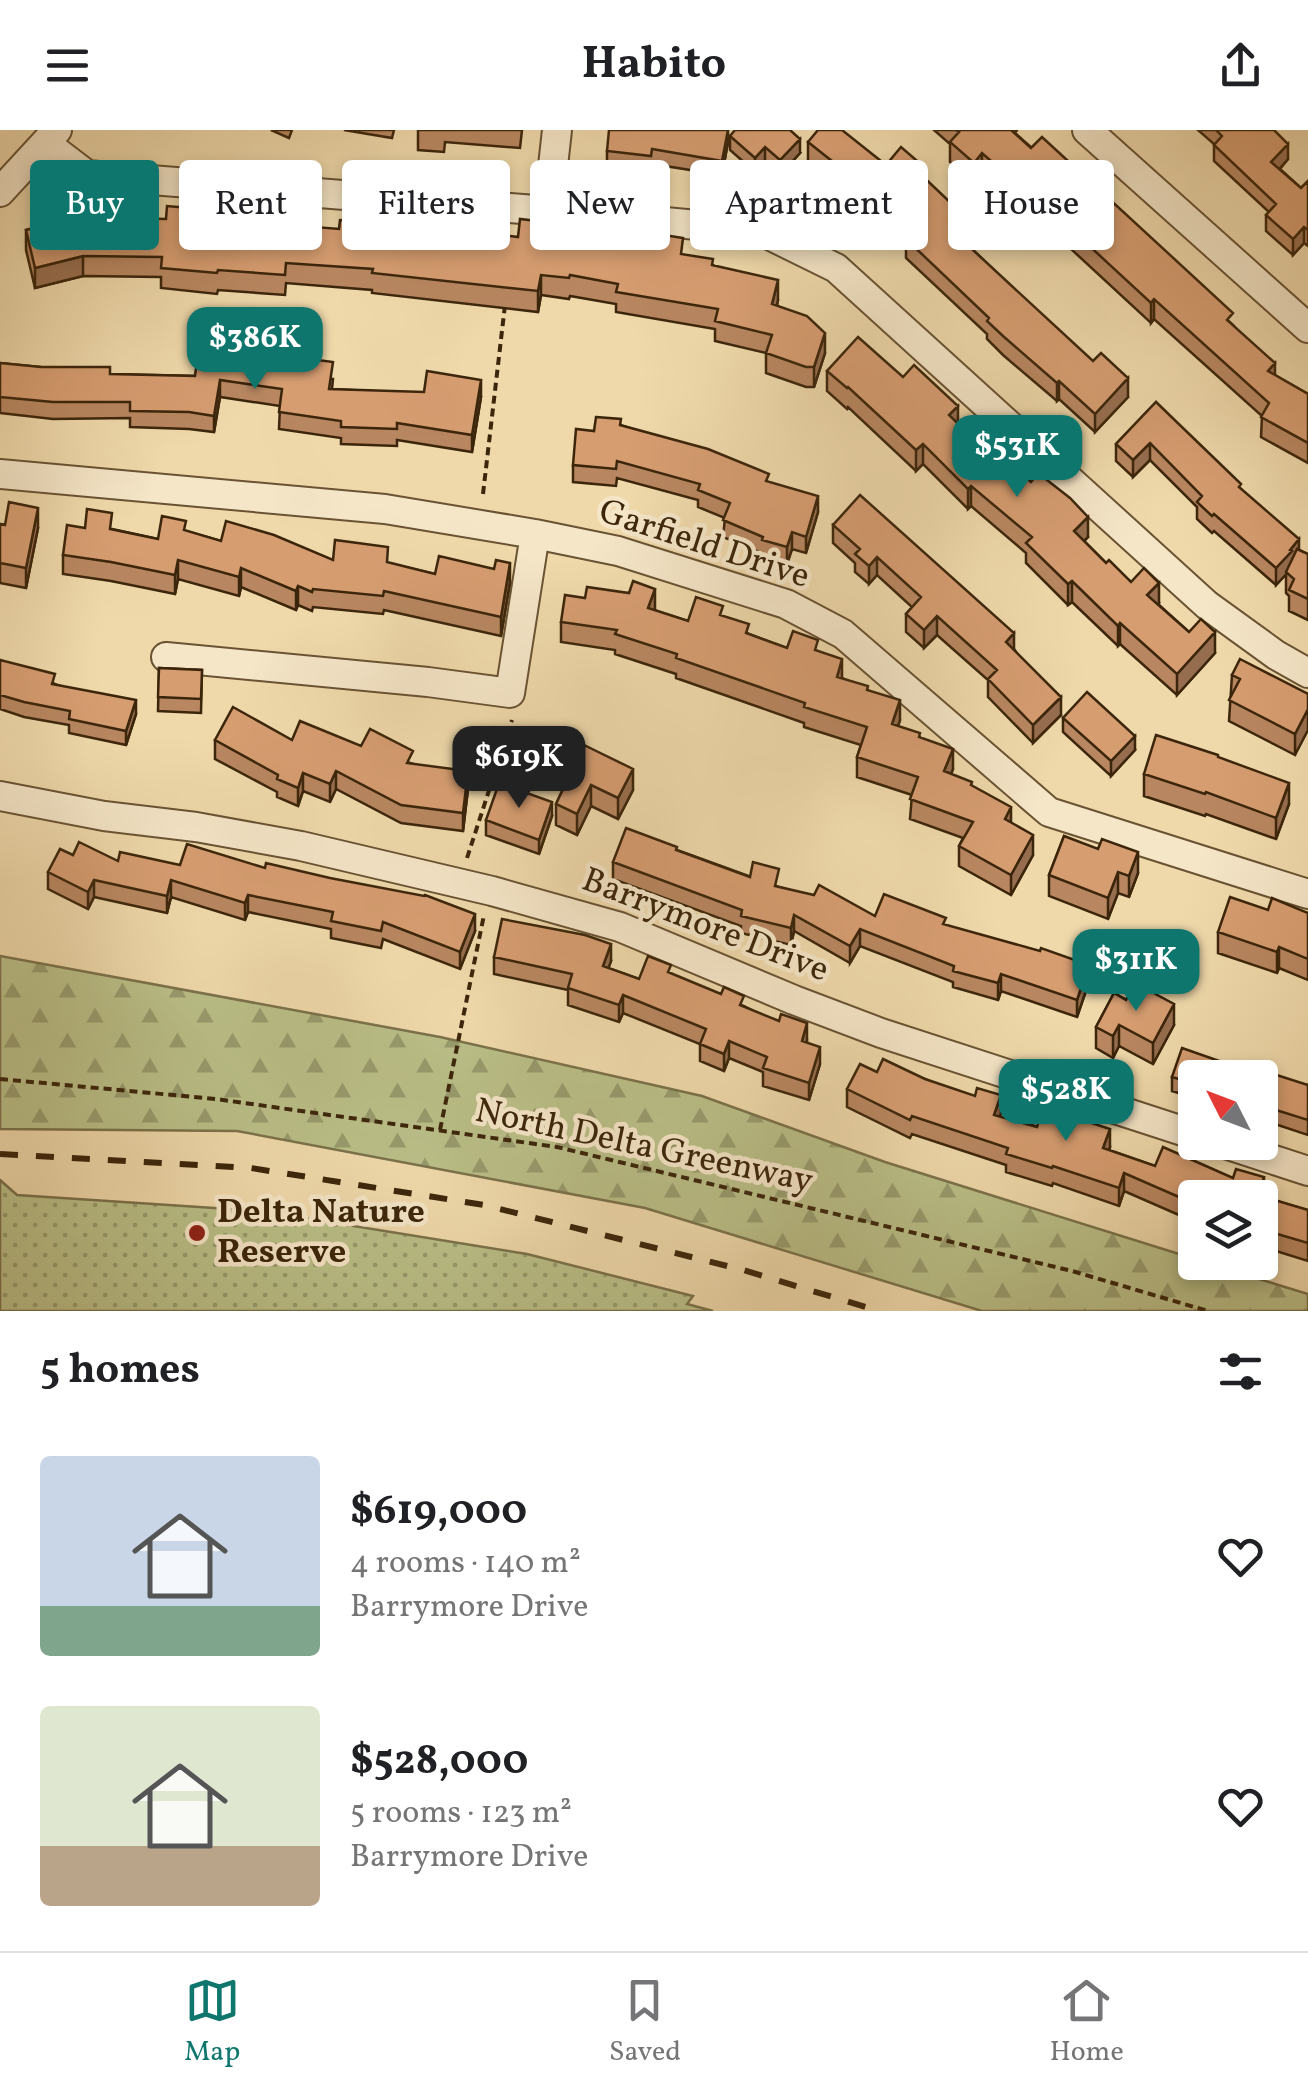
<!DOCTYPE html>
<meta charset="utf-8">
<style>
:root{--surface:#fff;--page:#f2f2f2;--text:#202124;--muted:#757577;--line:#e0e0e0;--accent:#0f766e}
body{margin:0;font-family:Vollkorn,serif;background:var(--page);color:var(--text);height:100vh;display:flex;flex-direction:column;font-size:38px;white-space:nowrap}
*{box-sizing:border-box;margin:0}
p{font-size:32px;color:var(--muted)}
.icon{flex:none;width:55px;height:55px;fill:none;stroke:currentColor;stroke-width:2;stroke-linecap:round;stroke-linejoin:round}
.map{position:relative;height:1181px;overflow:hidden}
.details{display:flex;flex-direction:column;background:var(--surface);flex:1}
.details>*{flex:none}
.banner{position:absolute;left:30px;top:30px;width:1250px;height:90px;display:flex;gap:20px}
.needle{width:65px;rotate:312deg}
.buttons{position:absolute;left:1178px;top:930px;display:grid;gap:20px}
.buttons a{display:grid;place-items:center;width:100px;height:100px;border-radius:10px;background:var(--surface);box-shadow:0 5px 15px #0003;font-size:50px}
.price{position:absolute;translate:-50% -85px;padding:0 22px;border-radius:20px;background:var(--accent);color:#fff;font-size:32px;line-height:65px;filter:drop-shadow(0 2px 5px #0008)}
.price::after{content:'';position:absolute;left:50%;top:60px;width:30px;height:22px;margin-left:-15px;background:inherit;clip-path:polygon(0 0,100% 0,50% 100%)}
.price.active{background:#222;color:#fff}
ul{padding:0;list-style:none}
li{display:flex;align-items:center;gap:30px;height:250px;padding:0 40px}
li span{display:grid;place-items:center;flex:none;width:280px;height:200px;border-radius:10px;color:#555}
li>.icon{margin-inline-start:auto}
span .icon{width:120px;height:120px;fill:#fffc;stroke-width:1}
li b{font-size:42px}
h2{display:flex;justify-content:space-between;align-items:center;height:120px;padding:0 40px;font-size:42px}
.chip{padding:0 35px;border-radius:10px;background:var(--surface);box-shadow:0 5px 15px #0003;font-size:35px;line-height:90px}
.chip.active{background:var(--accent);color:#fff}
header{display:flex;justify-content:space-between;align-items:center;height:130px;padding:0 40px;background:var(--surface);font-size:45px;font-weight:700}
.dock{display:flex;justify-content:space-around;align-items:center;height:140px;border-top:2px solid var(--line);background:var(--surface);font-size:28px;color:var(--muted)}
.dock a{display:grid;justify-items:center;gap:5px}
.dock .active{color:var(--accent)}
.map>svg:first-child{display:block}
.forest{fill:url(#forest-firs);stroke:#7b724a;stroke-width:2.5}
.park{fill:url(#park-dots);stroke:#7b724a;stroke-width:2.5}
.lines{fill:none;stroke-linecap:round;stroke-linejoin:round}
.minor-casing{stroke:#695333;stroke-width:32}
.path{stroke:#3c260b;stroke-width:4;stroke-dasharray:8 5;stroke-linecap:butt}
.minor{stroke:#f5e6c8;stroke-width:28}
.rail{stroke:#3c260b;stroke-width:6;stroke-dasharray:18 18;stroke-linecap:butt}
.wall{fill:#b88761;stroke:#3c260b;stroke-width:2.5}
.shaded-wall{fill:#966e4f;stroke:#3c260b;stroke-width:2.5}
.building{fill:#d69d71;stroke:#3c260b;stroke-width:2.5}
.poi-dot{fill:#8f2418;stroke:#f5e6c8;stroke-width:4}
.labels{text-anchor:middle;dominant-baseline:central;stroke-width:9;stroke-linejoin:round;paint-order:stroke}
.street-label{font-size:35px;fill:#3c260b;stroke:#f5e6c8}
.poi-label{font-size:35px;font-weight:bold;fill:#3c260b;stroke:#f5e6c8;text-anchor:start}
</style>
<header><svg class="icon" aria-label="menu" viewBox="0 0 24 24"><path d="M4 6h16M4 12h16M4 18h16"/></svg>Habito<svg class="icon" aria-label="share" viewBox="0 0 24 24"><path d="M12 15V3M7 8l5-5 5 5M5 13v7h14v-7"/></svg></header>
<div class="map">
<svg width="1308" height="1181" viewBox="0 0 1308 1181">
<defs>
<pattern id="forest-firs" width="22" height="20" patternUnits="userSpaceOnUse" patternTransform="scale(2.5)"><rect width="22" height="20" fill="#babf88"/><path d="M5 1l3.5 6h-7zM16 11l3.5 6h-7z" fill="#989b6d"/></pattern>
<pattern id="park-dots" width="8" height="8" patternUnits="userSpaceOnUse" patternTransform="scale(2.5)"><rect width="8" height="8" fill="#babf88"/><path d="M2 2h.1M6 6h.1" fill="none" stroke="#989b6d" stroke-width="1.8" stroke-linecap="round"/></pattern>
</defs>
<rect width="100%" height="100%" fill="#efd9ab"/>
<filter id="stains"><feTurbulence type="fractalNoise" baseFrequency=".002" numOctaves="4"/><feColorMatrix values="0 0 0 0 .2 0 0 0 0 .09 0 0 0 0 .02 0 0 0 .5 -.17"/></filter>
<radialGradient id="worn" r=".72"><stop offset=".6" stop-color="#630" stop-opacity="0"/><stop offset="1" stop-color="#630" stop-opacity=".3"/></radialGradient>
<path class="forest" d="M0,826L440,907L702,966L885,1032L1195,1129V1132L1207,1133L1308,1164V1181H982L645,1078L237,1001L0,999Z"/>
<path class="park" d="M0,1050L17,1065L261,1081L527,1124L693,1166L687,1174L713,1181H0Z"/>
<g class="lines">
<defs>
<path id="minor" d="M1087,0L1308,198
M45,13L87,45L548,81L761,101L836,138L1207,475L1276,525L1308,543
M0,62L57,0
M548,81L557,0
M0,344L385,379L535,404L618,421L786,474L843,504L1049,682L1308,764
M166,527L428,552L510,563L535,404
M0,666L104,686L196,697L301,716L492,761L620,797L794,870L881,903L1195,1005
M1219,1012L1308,1041"/>
</defs>
<use href="#minor" class="minor-casing"/>
<path class="path" d="M483,364L505,175
M467,728L512,590
M0,949L216,969L557,1017L1072,1141L1208,1181
M440,1000L484,785"/>
<use href="#minor" class="minor"/>
<path class="rail" d="M0,1024L251,1038L484,1075L743,1140L879,1181"/>
</g>
<path class="wall" d="M271,0H292L289,8Z
M344,0H394L392,8Z
M418,0H522L520,18L445,12L444,22L418,20Z
M934,0H1017L1015,3L1233,195L1275,245L1308,264V333L1261,307L1262,286L1154,189L1151,193L1057,106V103L1005,54L1000,59L982,43L974,53L950,32V14Z
M1198,0H1274L1288,29L1280,39L1301,58L1308,51V116L1304,113L1293,125L1266,101V85L1269,82L1214,31V14Z
M730,6L800,23L780,45L765,31L755,42L730,20Z
M728,12L722,45L652,34L651,40L607,36V21Z
M808,12L886,35L916,40L974,113L970,117L1128,267L1095,302L1059,269L1057,271L1003,225L987,209V204L906,128V109L910,105L893,90L883,101L862,82V73L808,31Z
M76,75L125,88L189,98L259,107L289,95L402,112L440,116L518,107L546,106L616,118L683,125L713,135L778,170L777,175L825,223L814,257H806L766,243V223L715,211V199L616,182V174L570,166L569,169L541,165L538,182L372,163V160L286,153L285,165L218,160L217,164L161,158V147L83,146L35,158L26,120V100L50,94V76Z
M0,233L110,244L333,249L332,259L481,267L472,322L397,310V316L341,314V308L279,299L280,276L220,267L214,302L189,299L130,297V288L53,289L0,283Z
M827,241L903,247L958,294L980,315L1010,335L1088,407L1084,411L1106,433L1159,473L1158,474L1189,502L1215,523L1177,565L1120,514L1118,516L1072,472L1068,475L1026,433V423L971,376L968,379L923,334L916,341L848,277L847,279L827,261Z
M1156,272L1299,420L1308,424V490L1289,481V466L1286,463V444L1276,455L1214,401L1212,403L1197,389V377L1150,330L1133,347L1116,331V314Z
M621,295L769,352L818,382L806,423L792,419L787,434L762,427V423L723,407L725,388L698,377V370L617,348L616,356L573,352V335L594,301Z
M0,394L38,398L26,458L0,453Z
M833,395L1014,519L1061,585L1033,613L988,567V550L937,505L924,518L906,502V484L912,477L877,445L869,454L855,442V433L833,413Z
M112,399L158,409L186,401L221,411L333,430L388,433L435,444L510,452L501,506L384,480L383,484L313,477L312,481L298,475L296,480L241,457L239,466L178,449L175,464L111,451L63,444V425Z
M629,463L654,480L688,491L723,486L749,504L787,518L818,521L842,548L868,560L900,590L898,596L920,607L953,639L951,644L972,656L1011,693L1033,725L1011,765L959,736V716L963,708L910,689L912,665L857,647V627L861,615L804,597V593L676,548V544L615,524V520L561,512V492L585,468Z
M0,530L55,554L136,584L126,615L69,603V595L24,587L0,579Z
M159,538L202,540L201,583L158,581Z
M1232,545L1308,564L1295,625L1229,591Z
M1063,588L1135,620L1111,646L1063,602Z
M215,610H292L361,616L413,634L468,659L463,701L401,693L336,659L330,672L303,661L298,676L277,667V662L215,629Z
M584,615L633,660L618,689L591,676L577,705L556,695V674Z
M1218,628L1289,674L1276,709L1206,684L1205,686L1144,666V644Z
M552,686L539,724L486,705V690Z
M1064,706L1138,743L1129,767L1118,763L1108,789L1049,766V745Z
M677,720L779,757L875,786L946,795L1089,852L1077,887L1001,861L998,870L953,857V852L860,816L850,833L794,801L791,815L741,803V796L613,749V732Z
M73,725L118,731L475,801L460,839L383,809L381,818L331,808V799L248,782L245,790L171,767L167,783L94,767L88,779L48,759V742Z
M1268,780L1308,783V850L1279,838L1277,843L1218,823V802Z
M494,827L611,831L608,838L639,849L671,844L744,876L807,910V913L820,934L809,970L763,956V942L729,928L724,941L700,931V914L623,883L619,892L568,875V860L494,844Z
M1114,863L1174,895L1153,934L1119,916L1113,928L1096,918V897Z
M877,942L925,949L1001,983L1000,986L1110,1017L1109,1020L1155,1036L1308,1080V1131L1260,1116V1068H1195V1092L1124,1061L1119,1076L1053,1053L1052,1056L1006,1042V1035L912,1004L910,1008L847,977V959Z
M1259,945L1308,955V1005L1260,989V948H1195V968L1172,961V947Z"/>
<path class="shaded-wall" d="M728,0V12L722,45V31Z
M800,9V23L780,45V30Z
M1288,14V29L1271,48V32Z
M765,17V31L755,42V28Z
M982,23V43L974,53V33Z
M1005,34V54L1000,59V39Z
M893,71V90L883,101V82Z
M974,95V113L961,127V109Z
M1304,97V113L1293,125V109Z
M83,126V146L35,158V138Z
M541,145V165L538,182V161Z
M778,150V170L772,194V174Z
M1154,169V189L1151,193V173Z
M825,203V223L814,257V237Z
M1275,233V253L1268,241Z
M1128,248V267L1095,302V284Z
M220,250V267L214,302V286Z
M481,250V267L472,322V305Z
M1059,251V269L1057,271V253Z
M958,276V297L949,285Z
M1150,313V330L1133,347V330Z
M923,314V334L916,341V320Z
M1010,316V337L1000,326Z
M971,356V376L968,379V359Z
M818,366V382L806,423V407Z
M38,378V398L26,458V438Z
M1088,387V407L1074,421V401Z
M792,402V419L787,434V417Z
M1299,409V426L1292,438L1276,455V438Z
M877,427V445L869,454V436Z
M178,430V449L175,464V445Z
M510,433V452L501,506V487Z
M241,438V457L239,466V447Z
M1072,451V472L1068,475V454Z
M1159,453V473L1147,485V465Z
M298,456V475L296,480V461Z
M655,459V479L648,498V478Z
M937,486V505L924,518V500Z
M1120,493V514L1118,516V496Z
M1215,502V523L1177,565V544Z
M1014,503V521L1006,512Z
M842,529V549L837,547Z
M1061,567V585L1033,613V595Z
M136,570V584L126,615V601Z
M900,570V590L892,614V594Z
M1308,579V600L1295,625V604Z
M1135,606V620L1111,646V631Z
M953,619V639L944,661V641Z
M633,639V660L618,689V668Z
M336,641V659L330,672V654Z
M468,641V659L463,701V683Z
M303,643V661L298,676V658Z
M1289,653V674L1276,709V688Z
M591,655V676L577,705V684Z
M552,672V686L539,724V710Z
M1011,677V697L1005,689Z
M1033,705V725L1011,765V745Z
M1138,722V743L1129,767V746Z
M1118,742V763L1108,789V768Z
M94,750V767L88,779V762Z
M171,750V767L167,783V766Z
M248,765V782L245,790V773Z
M475,784V801L460,839V822Z
M794,785V801L791,815V798Z
M860,799V816L850,833V816Z
M611,814V831L603,854V836Z
M1279,817V838L1277,843V822Z
M1089,835V852L1077,887V870Z
M1001,844V861L998,870V853Z
M623,865V883L619,892V875Z
M1174,874V895L1153,934V913Z
M807,893V910L802,929V911Z
M1119,895V916L1113,928V906Z
M729,911V928L724,941V924Z
M820,917V934L809,970V953Z
M1001,965V983L994,1002V985Z
M1110,999V1017L1103,1036V1018Z
M1124,1043V1061L1119,1076V1058Z
M1264,1047V1065L1260,1078L1258,1068Z"/>
<path class="building" d="M609,0H728L722,31L652,19L651,26L607,21Z
M735,0H790L800,9L780,30L765,17L755,28L730,6Z
M818,0H842L886,35L901,17L916,30L912,36L974,95L961,109L1093,231L1101,223L1128,248L1095,284L1059,251L1057,253L1003,206L987,191L989,188L906,109L919,95L893,71L883,82L862,64L866,58L808,12Z
M956,0H1011L1031,18L1042,7L1233,183L1227,190L1275,233L1268,241L1308,264V313L1261,287L1269,273L1154,169L1151,173L1057,86L1059,85L1005,34L1000,39L982,23L974,33L950,12L959,2Z
M1216,0H1274L1288,14L1271,32L1301,58L1308,51V100L1304,97L1293,109L1266,85L1276,74L1214,15L1222,6Z
M75,70L76,75L125,76L124,88L166,89L167,76L189,78L187,98L259,107L261,90L290,92L289,95L339,99L340,90L402,93L400,112L440,116L441,110L465,114L467,101L518,107L520,89L546,92L544,106L616,118L620,98L683,108L681,124L713,129L712,135L778,150L772,174L807,186L825,203L814,237H806L766,223L772,205L715,191L718,179L616,162L618,154L570,145L569,148L541,145L538,161L372,143L373,139L286,133L285,145L218,140L217,143L161,138L162,127L83,126L35,138L26,100L54,93L50,76Z
M858,207L903,247L914,235L958,276L949,285L980,315L994,301L1010,316L1000,326L1031,352L1038,343L1070,368L1088,387L1074,401L1106,433L1109,430L1131,452L1144,438L1159,453L1147,465L1189,502L1201,489L1215,502L1177,544L1120,493L1118,496L1072,451L1068,454L1026,413L1032,407L971,356L968,359L923,314L916,320L848,257L847,258L827,241Z
M198,224L286,237L287,226L333,232L329,259L424,262L427,241L481,250L472,305L397,293V299L341,297V291L279,282L282,259L220,250L214,286L189,282L130,281V272H53L0,267V233L41,237H110V244L195,246Z
M1156,272L1241,354L1239,357L1299,409L1290,420L1292,421L1276,438L1214,384L1212,386L1197,372L1202,366L1150,313L1133,330L1116,314Z
M596,287L621,289L620,295L708,319L769,344L766,351L818,366L806,407L792,402L787,417L762,410L763,407L723,390L730,373L698,360L700,354L617,331L616,339L573,335L576,299L594,301Z
M860,365L1014,503L1006,512L1061,567L1033,595L988,549L997,540L937,486L924,500L906,484L921,467L877,427L869,436L855,424L860,419L833,395Z
M9,372L38,378L26,438L0,433V394L5,395Z
M87,379L112,383L110,399L158,409L162,386L186,391L184,400L221,411L226,391L274,405L333,430L335,410L388,417L387,432L435,444L439,426L494,439L496,430L510,433L501,487L384,461L383,466L313,459L312,462L298,456L296,461L241,438L239,447L178,430L175,445L111,432L63,425L67,395L85,398Z
M1297,419L1308,424V469L1289,460L1294,449L1286,442Z
M633,451L655,459L648,478L688,491L696,467L723,476L720,485L749,494L746,503L787,518L793,501L818,510L815,520L842,529L837,547L868,556L867,560L900,570L892,594L920,603L919,607L953,619L944,641L972,652L971,655L1011,677L1005,689L1033,705L1011,745L959,716L973,692L910,669L918,647L857,627L867,597L804,577L805,573L676,528L677,524L615,504L617,500L561,492L565,465L585,468L587,457L629,463Z
M1240,529L1308,564V579L1295,604L1229,570L1240,549L1232,545Z
M0,530L55,544L52,554L136,570L126,601L69,589L70,581L24,572L0,565Z
M159,538L202,540L201,569L158,567Z
M1087,562L1135,606L1111,631L1063,588Z
M233,577L292,610L300,591L361,616L370,599L413,621L407,633L468,641L463,683L401,675L336,641L330,654L303,643L298,658L277,649L278,645L215,610Z
M1156,605L1218,625V627L1289,653L1276,688L1206,662L1205,664L1144,644Z
M584,615L633,639L618,668L591,655L577,684L556,674Z
M499,653L552,672L539,710L486,690Z
M626,698L677,717L676,720L750,747L753,732L779,739L775,756L814,765L819,755L875,786L884,764L946,788L943,794L1040,821L1041,818L1089,835L1077,870L1001,844L998,853L953,841L954,836L860,799L850,816L794,785L791,798L741,786L742,780L613,732Z
M1064,706L1098,719L1102,709L1138,722L1129,746L1118,742L1108,768L1049,745Z
M79,712L118,731L120,722L180,735L187,714L265,738L266,733L330,748L424,766L425,765L475,784L460,822L383,792L381,801L331,791L333,782L248,765L245,773L171,750L167,766L94,750L88,762L48,742L60,719L73,725Z
M1230,767L1268,780L1272,768L1308,783V829L1279,817L1277,822L1218,802Z
M502,789L585,805L611,814L603,836L639,849L648,826L671,835L668,842L721,864L724,857L744,866L740,875L779,891L781,884L807,893L802,911L820,917L809,953L763,938L767,927L729,911L724,924L700,914L706,899L623,865L619,875L568,858L572,844L494,827Z
M1135,853L1174,874L1153,913L1119,895L1113,906L1096,897L1114,863L1126,870Z
M1182,918L1259,945L1261,940L1308,955V990L1260,975V948H1195V954L1172,947Z
M883,929L925,949L975,966L977,958L1001,965L994,985L1037,997L1043,977L1110,999L1103,1018L1155,1036L1163,1017L1233,1048L1236,1039L1264,1047L1258,1065L1308,1080V1113L1260,1099V1068H1195V1074L1124,1043L1119,1058L1053,1036L1052,1038L1006,1024L1008,1018L912,986L910,990L847,959L860,934L877,942Z"/>
<circle class="poi-dot" cx="197" cy="1103" r="10"/>
<g class="labels">
<g class="street-label">
<text transform="translate(704 415) rotate(18)">Garfield Drive</text>
<text transform="translate(705 796) rotate(21)">Barrymore Drive</text>
<text transform="translate(644 1017) rotate(12)">North Delta Greenway</text>
</g>
<g class="poi-label">
<text x="217" y="1083">Delta Nature<tspan x="217" dy="40">Reserve</tspan></text>
</g>
</g>
<rect width="100%" height="100%" filter="url(#stains)"/>
<rect width="100%" height="100%" fill="url(#worn)"/>
</svg>
<div class="buttons">
<a><svg class="needle" viewBox="-14 -14 28 28"><path d="M0-13l5 13h-10z" fill="#e53935"/><path d="M0 13l5-13h-10z" fill="#757577"/></svg></a>
<a><svg class="icon" aria-label="layers" viewBox="0 0 24 24"><path d="M12 4l9 5-9 5-9-5zM3 14l9 5 9-5"/></svg></a>
</div>
<b class="price" style="left:255px;top:262px">$386K</b>
<b class="price" style="left:1017px;top:370px">$531K</b>
<b class="price active" style="left:519px;top:681px">$619K</b>
<b class="price" style="left:1136px;top:884px">$311K</b>
<b class="price" style="left:1066px;top:1014px">$528K</b>
<div class="banner">
<a class="chip active">Buy</a>
<a class="chip">Rent</a>
<a class="chip">Filters</a>
<a class="chip">New</a>
<a class="chip">Apartment</a>
<a class="chip">House</a>
</div>
</div>
<section class="details">
<h2>5 homes<svg class="icon" aria-label="filters" viewBox="0 0 24 24"><path d="M4 7h16M4 17h16"/><circle cx="9" cy="7" r="2"/><circle cx="15" cy="17" r="2"/></svg></h2>
<ul>
<li><span style="background:linear-gradient(#c9d6e8 75%,#7fa58c 0)"><svg class="icon" aria-label="home" viewBox="0 0 24 24"><path d="M3 11l9-7 9 7M6 9v11h12V9"/></svg></span><div><b>$619,000</b><p>4 rooms · 140 m²</p><p>Barrymore Drive</p></div><svg class="icon" aria-label="heart" viewBox="0 0 24 24"><path d="M12 20l-8-8c-3-5 5-10 8-4 3-6 11-1 8 4z"/></svg></li>
<li><span style="background:linear-gradient(#dfe7d0 70%,#b9a48a 0)"><svg class="icon" aria-label="home" viewBox="0 0 24 24"><path d="M3 11l9-7 9 7M6 9v11h12V9"/></svg></span><div><b>$528,000</b><p>5 rooms · 123 m²</p><p>Barrymore Drive</p></div><svg class="icon" aria-label="heart" viewBox="0 0 24 24"><path d="M12 20l-8-8c-3-5 5-10 8-4 3-6 11-1 8 4z"/></svg></li>
</ul>
</section>
<nav class="dock">
<a class="active"><svg class="icon" aria-label="map" viewBox="0 0 24 24"><path d="M3 6l6-2 6 2 6-2v14l-6 2-6-2-6 2zM9 4v14M15 6v14"/></svg>Map</a>
<a><svg class="icon" aria-label="saved" viewBox="0 0 24 24"><path d="M7 4h10v16l-5-4-5 4z"/></svg>Saved</a>
<a><svg class="icon" aria-label="home" viewBox="0 0 24 24"><path d="M3 11l9-7 9 7M6 9v11h12V9"/></svg>Home</a>
</nav>
